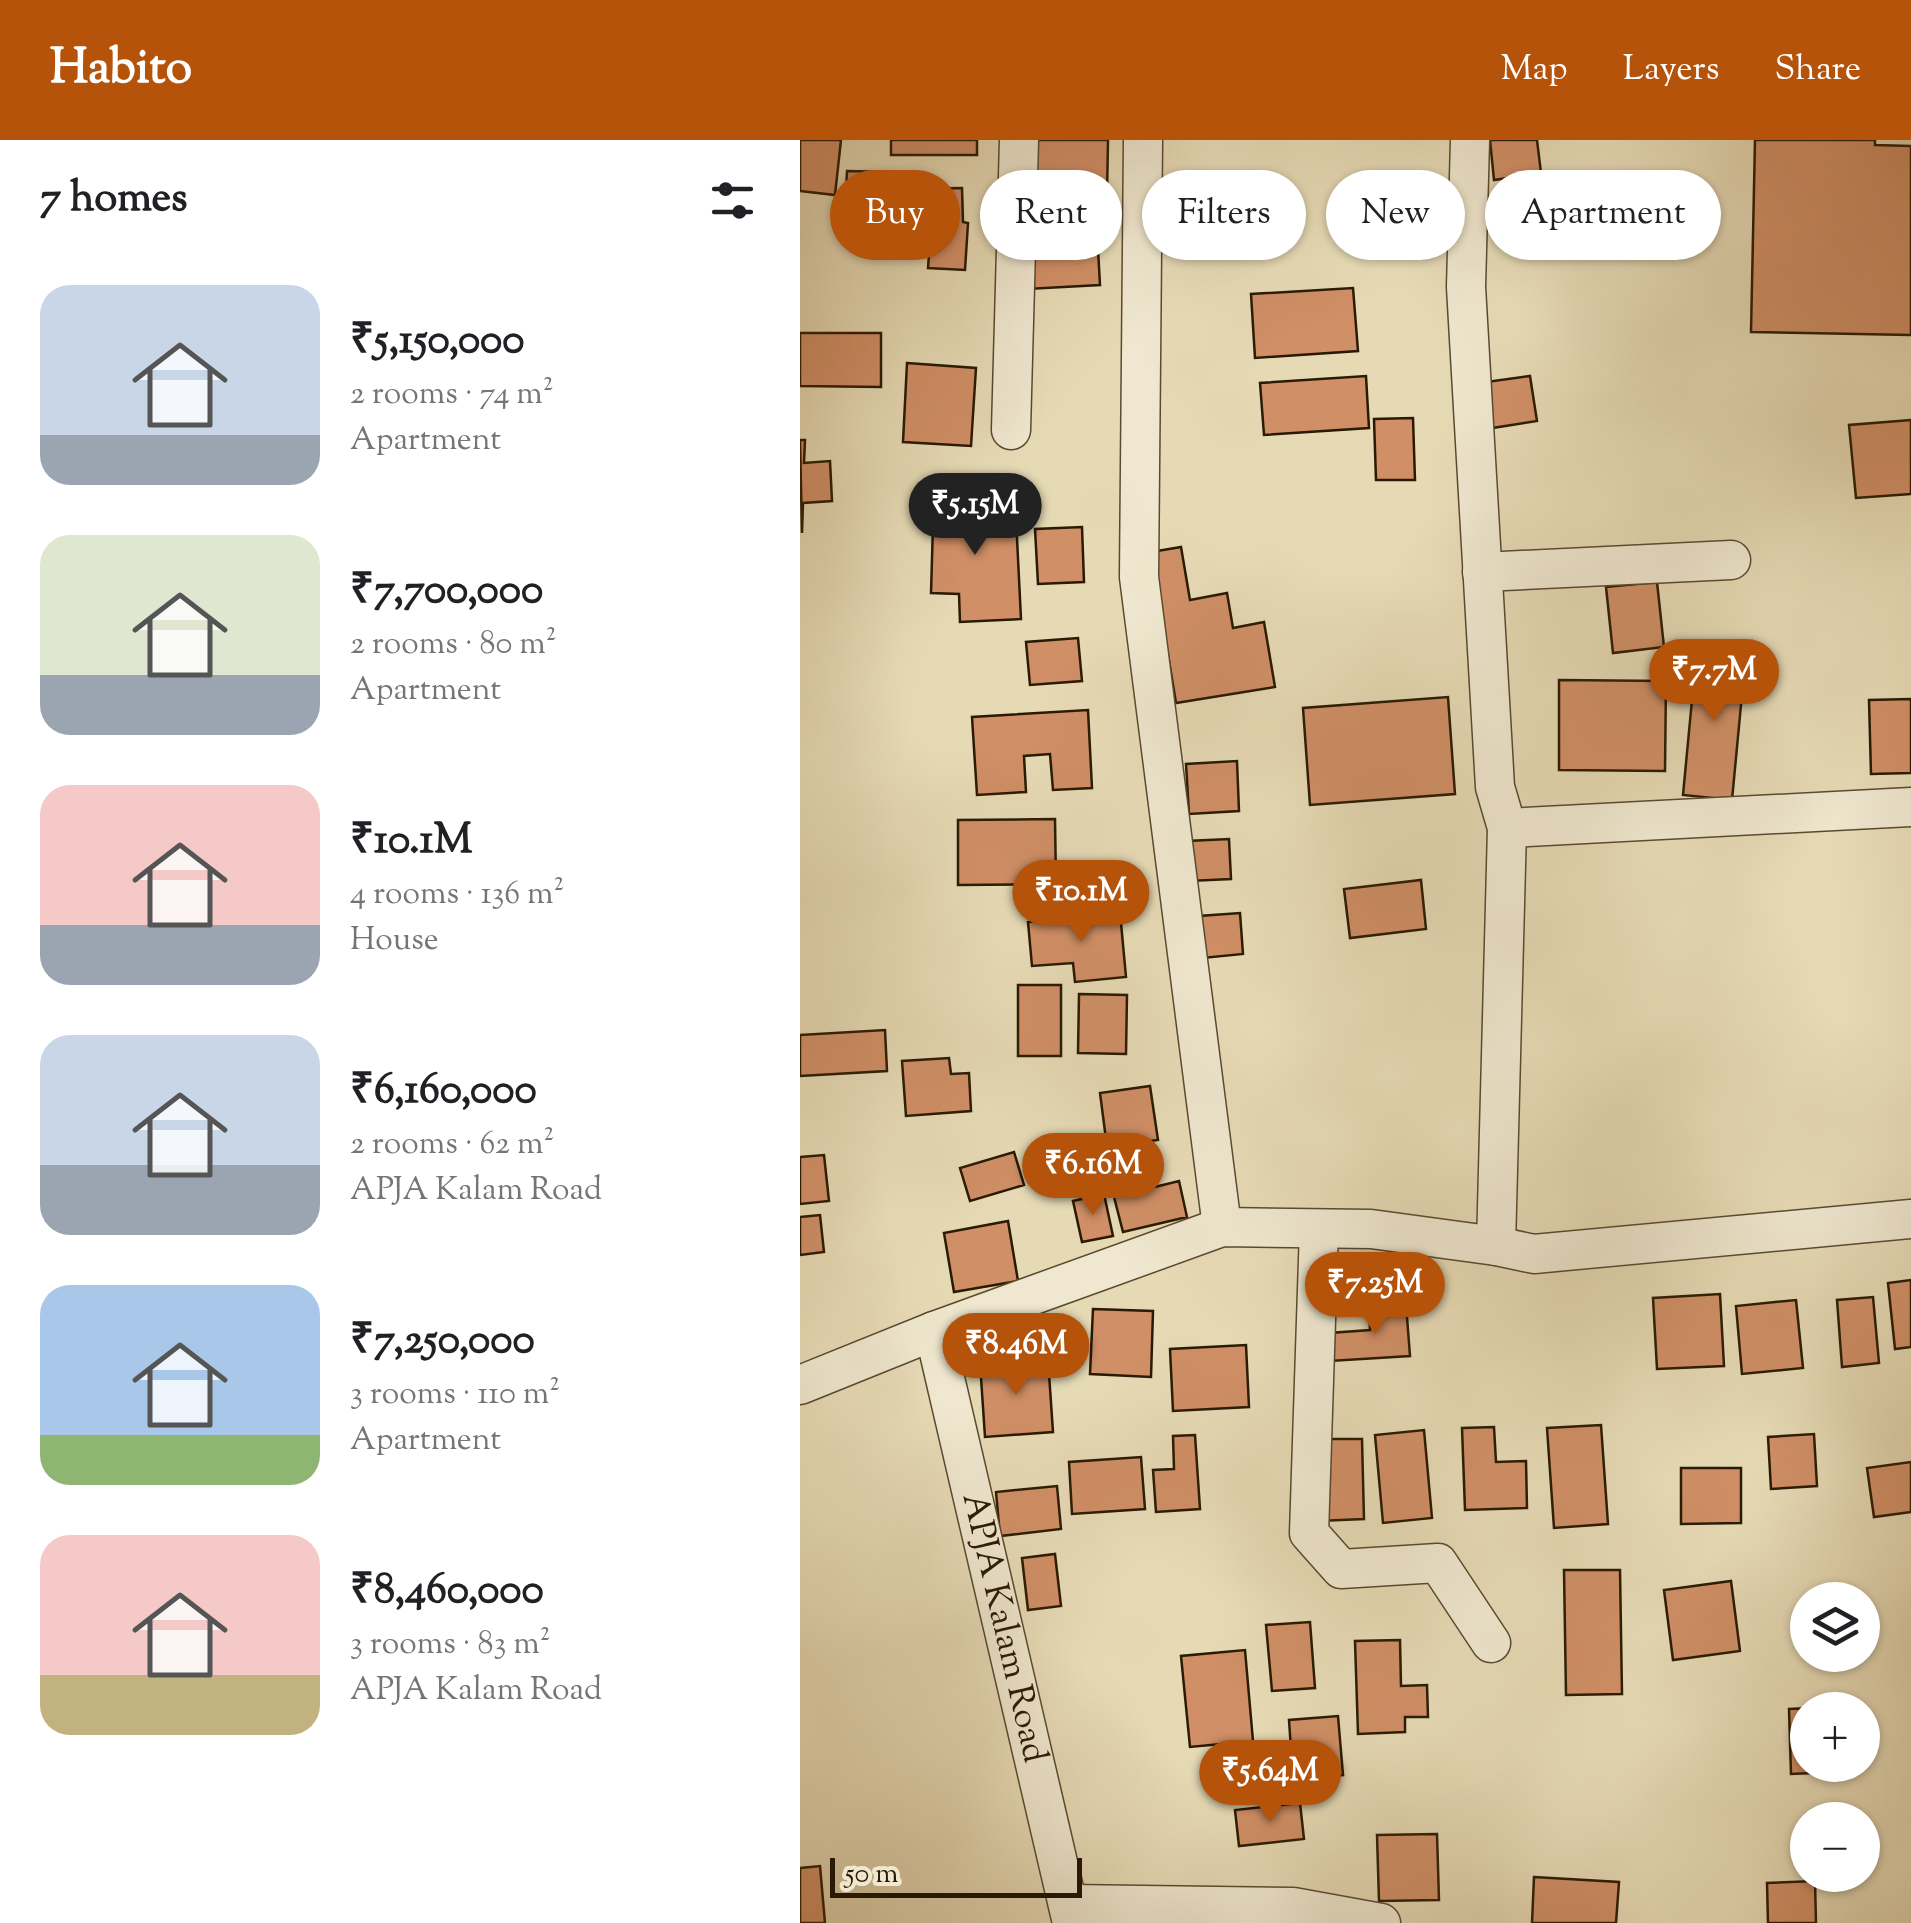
<!DOCTYPE html>
<meta charset="utf-8">
<style>
:root{--surface:#fff;--page:#f2f2f2;--text:#202124;--muted:#757577;--accent:#b45309}
body{margin:0;font-family:"Sorts Mill Goudy",serif;background:var(--page);color:var(--text);height:100vh;display:flex;flex-direction:column;font-size:38px;white-space:nowrap}
*{box-sizing:border-box;margin:0}
p{font-size:32px;color:var(--muted)}
.icon{flex:none;width:55px;height:55px;fill:none;stroke:currentColor;stroke-width:2;stroke-linecap:round;stroke-linejoin:round}
.map{position:relative;flex:1;overflow:hidden}
.panel{display:flex;flex-direction:column;background:var(--surface);width:800px}
.panel>*{flex:none}
.banner{position:absolute;left:30px;top:30px;width:930px;height:90px;display:flex;gap:20px}
.tools{position:absolute;left:990px;top:1442px;display:grid;gap:20px}
.tools a{display:grid;place-items:center;width:90px;height:90px;border-radius:50%;background:var(--surface);box-shadow:0 2px 8px #0004;font-size:50px}
.scale{position:absolute;left:30px;bottom:25px;width:252px;box-sizing:border-box;padding-left:10px;border:5px solid #2a1a03;border-top:0;font-size:28px;line-height:35px;white-space:nowrap;color:#2a1a03;-webkit-text-stroke:8px #efe7cf;paint-order:stroke}
.price{position:absolute;translate:-50% -85px;padding:0 22px;border-radius:35px;background:var(--accent);color:#fff;font-size:32px;line-height:65px;filter:drop-shadow(0 2px 5px #0008)}
.price::after{content:'';position:absolute;left:50%;top:60px;width:30px;height:22px;margin-left:-15px;background:inherit;clip-path:polygon(0 0,100% 0,50% 100%)}
.price.on{background:#222;color:#fff}
ul{padding:0;list-style:none}
li{display:flex;align-items:center;gap:30px;height:250px;padding:0 40px}
li span{display:grid;place-items:center;flex:none;width:280px;height:200px;border-radius:30px;color:#555}
li>.icon{margin-inline-start:auto}
span .icon{width:120px;height:120px;fill:#fffc;stroke-width:1}
li b{font-size:42px}
h2{display:flex;justify-content:space-between;align-items:center;height:120px;padding:0 40px;font-size:42px}
.chip{padding:0 35px;border-radius:45px;background:var(--surface);box-shadow:0 2px 8px #0004;font-size:35px;line-height:90px}
.chip.on{background:var(--accent);color:#fff}
header{display:flex;align-items:center;gap:60px;box-sizing:border-box;height:140px;padding:0 50px;background:var(--accent);color:#fff}
header strong{font-size:48px}
nav{display:flex;gap:55px;margin-inline-start:auto;font-size:35px}
main{display:flex;flex:1;min-height:0}
.map>svg:first-child{display:block}
.building{fill:#d08f66;stroke:#2a1a03;stroke-width:2.5}
.lines{fill:none;stroke-linecap:round;stroke-linejoin:round}
.minor-casing{stroke:#594a30;stroke-width:41}
.minor{stroke:#efe7cf;stroke-width:38}
.labels{text-anchor:middle;dominant-baseline:central;stroke-width:8;stroke-linejoin:round;paint-order:stroke}
.street-label{font-size:35px;fill:#2a1a03;stroke:#efe7cf}
</style>
<header>
<strong>Habito</strong>
<nav><a>Map</a><a>Layers</a><a>Share</a></nav>
</header>
<main>
<section class="panel">
<h2>7 homes<svg class="icon" aria-label="filters" viewBox="0 0 24 24"><path d="M4 7h16M4 17h16"/><circle cx="9" cy="7" r="2"/><circle cx="15" cy="17" r="2"/></svg></h2>
<ul>
<li><span style="background:linear-gradient(#c9d6e8 75%,#9aa5b1 0)"><svg class="icon" aria-label="home" viewBox="0 0 24 24"><path d="M3 11l9-7 9 7M6 9v11h12V9"/></svg></span><div><b>₹5,150,000</b><p>2 rooms · 74 m²</p><p>Apartment</p></div></li>
<li><span style="background:linear-gradient(#dfe7d0 70%,#9aa5b1 0)"><svg class="icon" aria-label="home" viewBox="0 0 24 24"><path d="M3 11l9-7 9 7M6 9v11h12V9"/></svg></span><div><b>₹7,700,000</b><p>2 rooms · 80 m²</p><p>Apartment</p></div></li>
<li><span style="background:linear-gradient(#f6c9c9 70%,#9aa5b1 0)"><svg class="icon" aria-label="home" viewBox="0 0 24 24"><path d="M3 11l9-7 9 7M6 9v11h12V9"/></svg></span><div><b>₹10.1M</b><p>4 rooms · 136 m²</p><p>House</p></div></li>
<li><span style="background:linear-gradient(#c9d6e8 65%,#9aa5b1 0)"><svg class="icon" aria-label="home" viewBox="0 0 24 24"><path d="M3 11l9-7 9 7M6 9v11h12V9"/></svg></span><div><b>₹6,160,000</b><p>2 rooms · 62 m²</p><p>APJA Kalam Road</p></div></li>
<li><span style="background:linear-gradient(#a9c7e8 75%,#8fb573 0)"><svg class="icon" aria-label="home" viewBox="0 0 24 24"><path d="M3 11l9-7 9 7M6 9v11h12V9"/></svg></span><div><b>₹7,250,000</b><p>3 rooms · 110 m²</p><p>Apartment</p></div></li>
<li><span style="background:linear-gradient(#f6c9c9 70%,#c2b280 0)"><svg class="icon" aria-label="home" viewBox="0 0 24 24"><path d="M3 11l9-7 9 7M6 9v11h12V9"/></svg></span><div><b>₹8,460,000</b><p>3 rooms · 83 m²</p><p>APJA Kalam Road</p></div></li>
</ul>
</section>
<div class="map">
<svg width="1111" height="1783" viewBox="0 0 1111 1783">
<rect width="100%" height="100%" fill="#e6dab5"/>
<filter id="stains"><feTurbulence type="fractalNoise" baseFrequency=".002" numOctaves="4"/><feColorMatrix values="0 0 0 0 .2 0 0 0 0 .09 0 0 0 0 .02 0 0 0 .5 -.17"/></filter>
<radialGradient id="worn" r=".72"><stop offset=".6" stop-color="#630" stop-opacity="0"/><stop offset="1" stop-color="#630" stop-opacity=".3"/></radialGradient>
<path class="building" d="M0,0H41L35,55L0,51Z
M91,0H177V15H91Z
M233,0H308L307,54L282,53V80L246,79L247,53L232,52Z
M690,0H737L741,33L694,40Z
M955,0H1075V5L1111,6V195L951,192Z
M47,31L89,32L86,93L44,92Z
M837,43L838,112L756,113L755,44Z
M162,48L163,82L168,83L165,130L128,128L131,86H108L107,49Z
M298,109L300,145L227,149L225,113Z
M553,148L558,211L455,218L451,154Z
M0,193H81V247L0,246Z
M107,223L176,228L171,306L103,302Z
M566,236L569,288L464,295L460,243Z
M730,236L737,281L686,289L679,243Z
M613,278L615,340H576L574,279Z
M1111,280V354L1056,358L1049,285Z
M0,300H5L4,323L30,321L32,361L3,363L2,393Z
M134,350L184,351L183,380L216,378L221,479L160,482L159,454L131,453Z
M282,387L284,442L238,444L235,389Z
M381,407L390,460L427,453L433,488L464,482L475,547L376,563L351,412Z
M857,442L864,507L813,513L806,447Z
M278,498L282,541L230,545L226,502Z
M897,507L946,512L932,660L883,655Z
M759,540L866,541L865,631L759,630Z
M648,557L655,654L510,665L503,568Z
M1111,559V633L1071,634L1069,560Z
M288,570L292,648L253,650L250,614L224,616L226,652L177,655L172,577Z
M437,621L439,671L389,674L386,624Z
M255,679L256,744L158,745V680Z
M429,699L431,739L389,741L387,701Z
M621,740L626,789L550,798L544,749Z
M320,772L326,837L275,842L273,823L232,826L228,782Z
M440,773L443,814L403,818L399,776Z
M218,845H261V916H218Z
M279,854L327,855L326,914L278,913Z
M85,890L87,931L0,936V895Z
M149,918L151,934L169,933L171,971L106,976L102,921Z
M350,946L358,1000L307,1007L300,953Z
M214,1012L224,1045L170,1061L160,1028Z
M24,1015L29,1061L0,1064V1017Z
M379,1041L387,1077L323,1092L314,1057Z
M304,1054L313,1096L282,1102L273,1061Z
M20,1075L24,1112L0,1115V1077Z
M208,1081L218,1141L154,1152L144,1093Z
M1111,1140V1207L1095,1209L1088,1143Z
M920,1154L924,1226L857,1229L853,1158Z
M1073,1157L1079,1223L1042,1227L1037,1160Z
M996,1160L1003,1228L942,1234L936,1166Z
M606,1164L610,1216L530,1221L529,1193L570,1190L569,1166Z
M293,1169L353,1171L351,1237L290,1234Z
M446,1205L449,1267L373,1271L370,1209Z
M248,1219L253,1292L185,1297L180,1223Z
M801,1285L808,1384L754,1388L747,1288Z
M694,1287L696,1322L726,1321L727,1368L665,1370L662,1288Z
M624,1290L632,1378L583,1383L575,1295Z
M1014,1294L1017,1346L971,1349L968,1297Z
M395,1295L400,1369L356,1372L353,1330L374,1329L373,1296Z
M516,1299H562L564,1379L518,1381Z
M341,1317L345,1369L272,1374L269,1322Z
M1111,1322V1372L1074,1377L1067,1328Z
M881,1328H941V1383L881,1384Z
M257,1346L261,1389L200,1396L196,1352Z
M255,1414L261,1466L228,1470L222,1418Z
M764,1430H820L822,1554L766,1555Z
M931,1441L940,1511L873,1520L864,1450Z
M510,1482L515,1548L472,1551L466,1485Z
M600,1500L601,1546L627,1545L628,1577H605V1592L558,1594L555,1501Z
M445,1510L453,1601L390,1607L381,1516Z
M1035,1567V1570H1008V1625H1037V1632L991,1634L989,1569Z
M538,1576L543,1635L493,1639L489,1580Z
M500,1663L504,1699L439,1706L435,1670Z
M637,1694L639,1760L579,1761L577,1695Z
M20,1726L25,1783H0V1728Z
M734,1737L819,1742L816,1783H732Z
M1015,1741L1016,1783H968L967,1743Z"/>
<g class="lines">
<defs>
<g id="minor">
<path d="M343,0L339,437L422,1087"/>
<path d="M670,0L666,147L695,647L707,688L696,1106"/>
<path d="M211,290L219,0"/>
<path d="M682,432L931,420"/>
<path d="M707,688L1111,667"/>
<path d="M519,1089L509,1393L541,1429L638,1423L691,1503"/>
<path id="s1" d="M134,1191L272,1783"/>
<path d="M0,1245L134,1191L422,1087L571,1089L696,1106L734,1114L1111,1079"/>
<path d="M268,1764L493,1767L581,1783"/>
</g>
</defs>
<use href="#minor" class="minor-casing"/>
<use href="#minor" class="minor"/>
</g>
<g class="labels">
<g class="street-label">
<text stroke="none"><textPath href="#s1" startOffset="305">APJA Kalam Road</textPath></text>
</g>
</g>
<rect width="100%" height="100%" filter="url(#stains)"/>
<rect width="100%" height="100%" fill="url(#worn)"/>
</svg>
<div class="tools">
<a><svg class="icon" aria-label="layers" viewBox="0 0 24 24"><path d="M12 4l9 5-9 5-9-5zM3 14l9 5 9-5"/></svg></a>
<a>+</a>
<a>−</a>
</div>
<div class="scale">50 m</div>
<b class="price on" style="left:175px;top:418px">₹5.15M</b>
<b class="price" style="left:914px;top:584px">₹7.7M</b>
<b class="price" style="left:281px;top:805px">₹10.1M</b>
<b class="price" style="left:293px;top:1078px">₹6.16M</b>
<b class="price" style="left:575px;top:1197px">₹7.25M</b>
<b class="price" style="left:216px;top:1258px">₹8.46M</b>
<b class="price" style="left:470px;top:1685px">₹5.64M</b>
<div class="banner">
<a class="chip on">Buy</a>
<a class="chip">Rent</a>
<a class="chip">Filters</a>
<a class="chip">New</a>
<a class="chip">Apartment</a>
</div>
</div>
</main>
